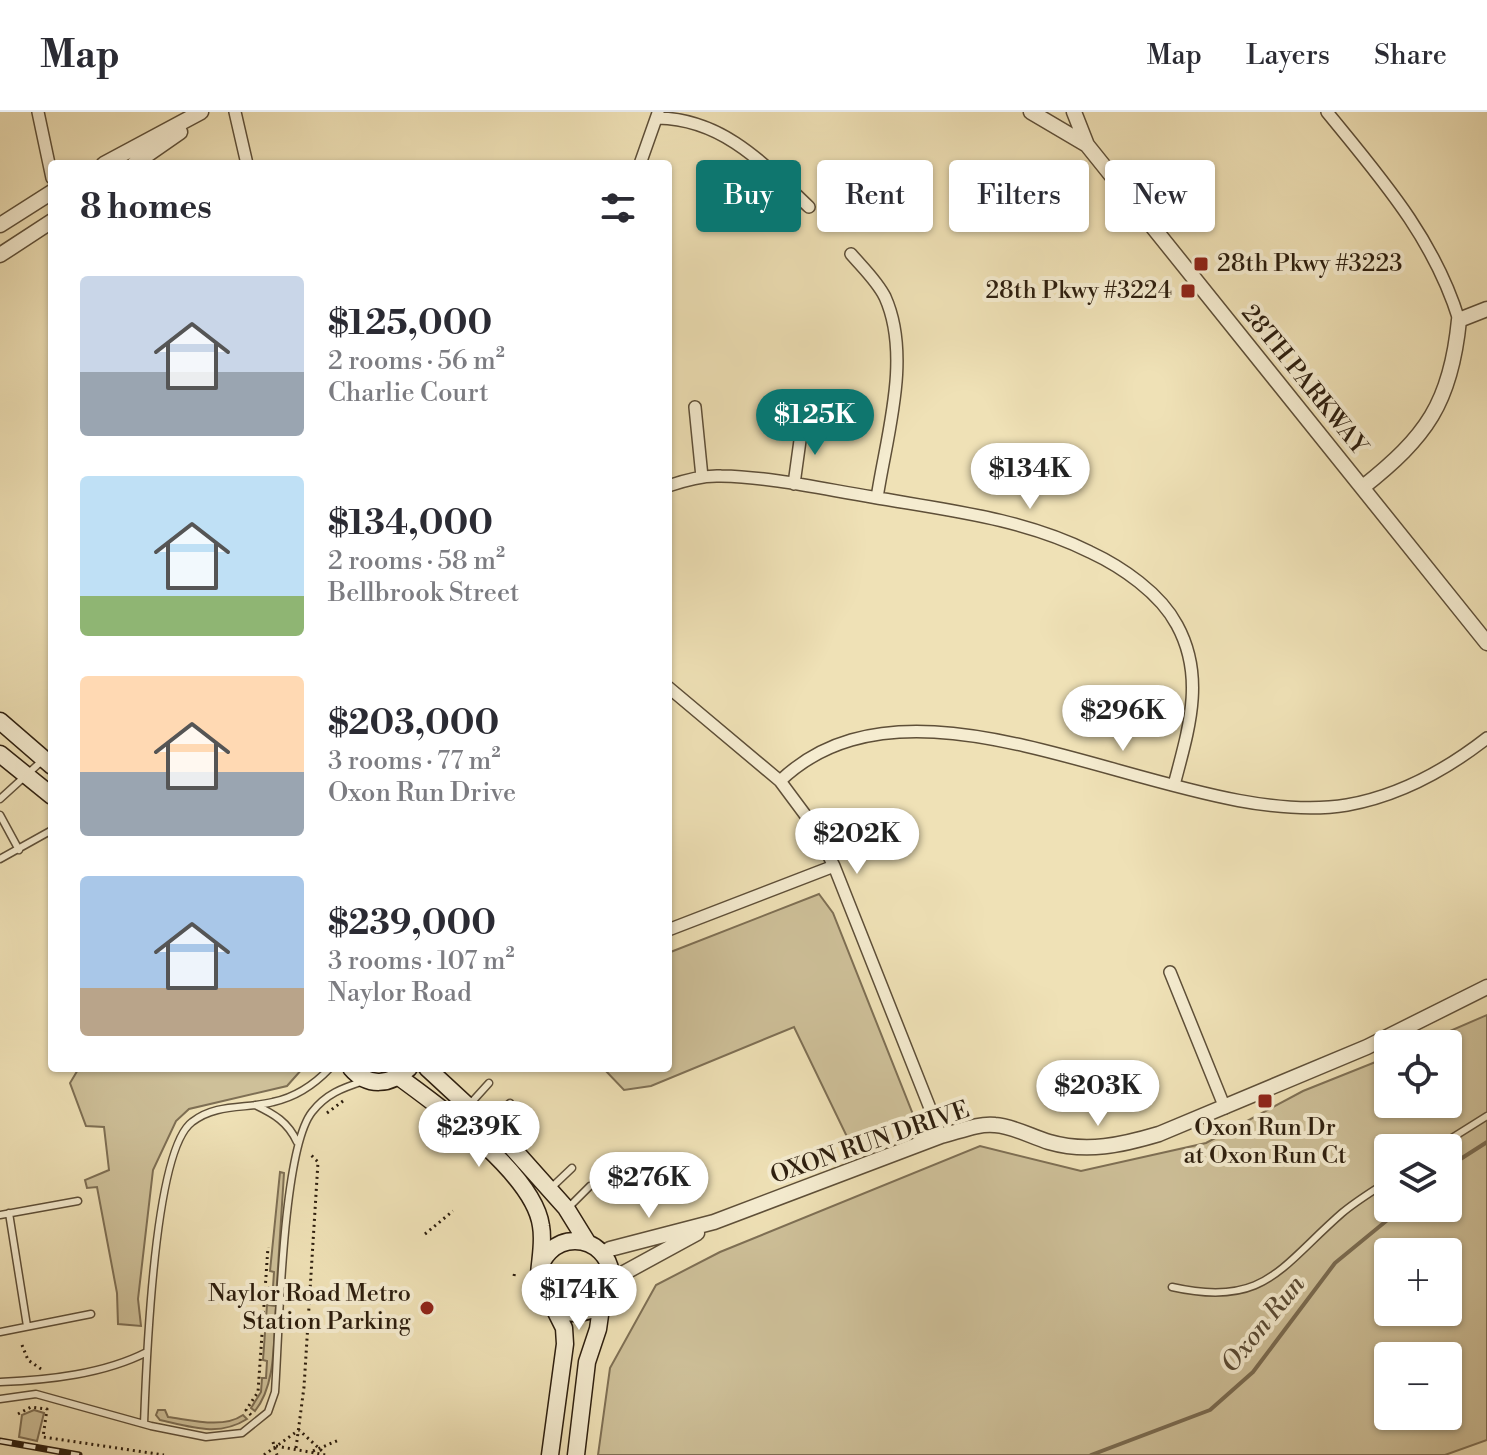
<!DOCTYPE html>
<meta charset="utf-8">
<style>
:root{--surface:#fff;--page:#f2f2f3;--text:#2b2b33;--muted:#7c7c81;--line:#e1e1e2;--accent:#0f766e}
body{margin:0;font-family:"Libre Bodoni",serif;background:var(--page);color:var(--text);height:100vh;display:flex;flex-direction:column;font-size:30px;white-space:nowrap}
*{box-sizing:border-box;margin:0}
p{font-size:26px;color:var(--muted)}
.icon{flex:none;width:44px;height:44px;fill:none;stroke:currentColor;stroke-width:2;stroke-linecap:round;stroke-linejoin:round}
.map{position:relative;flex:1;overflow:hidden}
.sheet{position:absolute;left:48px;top:48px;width:624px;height:912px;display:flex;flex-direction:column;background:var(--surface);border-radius:8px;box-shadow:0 2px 6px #0004}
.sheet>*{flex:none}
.guide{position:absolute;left:696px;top:48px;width:670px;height:72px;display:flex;gap:16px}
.fabs{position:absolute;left:1374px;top:918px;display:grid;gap:16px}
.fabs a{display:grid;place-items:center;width:88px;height:88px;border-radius:8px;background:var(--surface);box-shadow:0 2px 6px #0004;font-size:40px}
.price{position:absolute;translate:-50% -68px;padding:0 18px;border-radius:28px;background:#fff;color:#222;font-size:26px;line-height:52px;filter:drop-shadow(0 2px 4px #0008)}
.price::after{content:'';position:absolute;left:50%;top:48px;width:24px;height:18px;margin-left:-12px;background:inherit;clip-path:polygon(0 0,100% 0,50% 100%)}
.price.active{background:var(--accent);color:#fff}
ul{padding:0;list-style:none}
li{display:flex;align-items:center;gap:24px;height:200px;padding:0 32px}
li span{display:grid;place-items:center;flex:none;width:224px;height:160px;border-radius:8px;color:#555}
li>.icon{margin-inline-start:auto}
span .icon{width:96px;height:96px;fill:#fffc;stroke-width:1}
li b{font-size:34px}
h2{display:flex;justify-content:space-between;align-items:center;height:96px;padding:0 32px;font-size:34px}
.chip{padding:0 28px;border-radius:8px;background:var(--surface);box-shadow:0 2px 6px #0004;font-size:28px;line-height:72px}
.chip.active{background:var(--accent);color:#fff}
header{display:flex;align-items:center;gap:48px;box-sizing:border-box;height:112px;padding:0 40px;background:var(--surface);border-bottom:2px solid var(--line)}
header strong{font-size:38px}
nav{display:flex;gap:44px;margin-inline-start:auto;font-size:28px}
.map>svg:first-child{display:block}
.green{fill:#cec099;stroke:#7e6f54;stroke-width:2;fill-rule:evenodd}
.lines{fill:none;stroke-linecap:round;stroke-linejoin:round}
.stream{stroke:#7a6b51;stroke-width:4}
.service-casing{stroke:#5e4f38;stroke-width:9}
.minor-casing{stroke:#5e4f38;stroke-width:14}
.tertiary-casing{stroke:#5e4f38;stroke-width:17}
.secondary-casing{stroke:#2d1e0e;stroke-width:19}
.path{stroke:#2d1e0e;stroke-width:3;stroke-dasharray:2 4;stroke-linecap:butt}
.service{stroke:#f5ecd0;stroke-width:6}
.minor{stroke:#f5ecd0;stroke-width:11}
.tertiary{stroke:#f5ecd0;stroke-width:14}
.secondary{stroke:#f5ecd0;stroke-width:16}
.rail-casing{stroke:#2d1e0e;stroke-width:7}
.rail{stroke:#f5ecd0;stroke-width:4;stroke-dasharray:12;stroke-linecap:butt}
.poi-dot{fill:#8f2418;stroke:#f5ecd0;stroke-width:3}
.labels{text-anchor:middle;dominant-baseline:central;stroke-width:8;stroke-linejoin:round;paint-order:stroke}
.poi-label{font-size:24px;fill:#2d1e0e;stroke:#f5ecd0;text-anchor:end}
.street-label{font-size:24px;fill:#2d1e0e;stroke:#f5ecd0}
.water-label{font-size:26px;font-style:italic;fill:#5a4b35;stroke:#f5ecd0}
</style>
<header>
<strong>Map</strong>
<nav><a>Map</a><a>Layers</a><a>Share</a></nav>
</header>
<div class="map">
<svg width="1487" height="1343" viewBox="0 0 1487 1343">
<rect width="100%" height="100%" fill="#efe1b6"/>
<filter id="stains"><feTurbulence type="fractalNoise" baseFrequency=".0025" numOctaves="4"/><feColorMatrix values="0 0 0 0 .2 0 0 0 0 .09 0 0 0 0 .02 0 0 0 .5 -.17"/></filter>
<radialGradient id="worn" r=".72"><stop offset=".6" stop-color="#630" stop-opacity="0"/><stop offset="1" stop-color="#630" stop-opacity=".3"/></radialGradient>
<path class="green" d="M819,782L833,801L914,1005L850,1031L794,915L651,974L624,978L603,956H668V841Z
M1487,903V1328L1445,1343H598L610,1256L656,1173L720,1140L980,1034L1081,1059L1206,1031L1303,979L1388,945V992H1448V932H1420ZM1388,1036H1448V1096H1388ZM1388,1140H1448V1200H1388ZM1388,1244H1448V1304H1388Z
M79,956H303L287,974L189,997L176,1009L153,1058L138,1187L141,1214L118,1212L117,1181L97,1075L87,1076L85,1068L109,1058L104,1015L86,1014L70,971Z
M280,1060L284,1061L276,1186L268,1185L269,1175H273L274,1160L270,1159Z
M267,1193L276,1194C273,1227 277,1271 255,1299L251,1296L261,1280L262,1266H266L267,1249L263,1248Z
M34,1298L44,1301L37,1329L19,1325L22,1303Z
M158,1298H165L168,1305C191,1308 223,1317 243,1303L247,1307C219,1325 191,1315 160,1308L156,1303Z"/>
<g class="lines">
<path class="stream" d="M1448,1055L1487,1030
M1091,1343L1210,1298L1253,1260L1335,1151L1402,1096"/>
<defs>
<path id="service" d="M0,687L44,647
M0,703L19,738
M0,747L52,718
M470,992L489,971
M255,993C274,1002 288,1010 297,1030
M489,1009L510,991
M1436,1036L1487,1004
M552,1075L572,1056
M569,1095L590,1074
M9,1101L27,1214
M0,1103L78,1089
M1172,1175C1265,1196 1280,1155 1342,1101C1356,1089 1373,1079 1388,1069
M0,1220L91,1202
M0,1270C49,1268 104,1262 147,1240
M0,1287L36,1282L151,1314L206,1325L242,1321L268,1300L275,1280C279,1224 282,1038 312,1000C326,982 342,976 364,969
M144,1312C146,1259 153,1039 192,1010C216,991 246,997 273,990C296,985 314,973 330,956"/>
<path id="minor" d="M38,0L52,66
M235,0L247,52
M1327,0C1380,65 1434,126 1459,208
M658,6C723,7 764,52 809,95
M640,52L658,1
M851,142C863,156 877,169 885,185C912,245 886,325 877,386
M695,295L702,365
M794,372L802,314
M668,374C685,368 703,363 721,364C772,365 823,377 872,385C946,398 1022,406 1090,440C1122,455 1160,481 1177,513C1206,566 1188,619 1174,673
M668,575L780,669L812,712L834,754L941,1024
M780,669C921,534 1180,721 1347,693C1398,684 1446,658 1487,626
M668,818L834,754
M1170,860L1225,996"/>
<path id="tertiary" d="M1031,0L1087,33
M1074,0L1087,33L1487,531
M104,52L201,0
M134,52L180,20
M0,113L52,80
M0,143L52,109
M1363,375C1426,325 1451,291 1459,208L1487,197
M603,1142L610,1137L714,1110L941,1024C958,1020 978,1011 995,1013C1013,1014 1032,1025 1049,1030C1087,1041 1122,1033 1159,1022L1367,935L1487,875
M611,1168L697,1121"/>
<path id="secondary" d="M0,609L52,654
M0,642L52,684
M351,956C368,976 391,973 409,956
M427,956L508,1031L566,1096L587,1130
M399,965C440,995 534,1062 541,1114C544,1130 540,1147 539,1163
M539 1165a36 36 0 1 1 72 0a36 36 0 1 1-72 0Z
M550,1343L565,1232L564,1216L552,1192
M576,1343L587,1250L598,1217L602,1189"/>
</defs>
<use href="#service" class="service-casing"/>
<use href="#minor" class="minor-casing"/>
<use href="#tertiary" class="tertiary-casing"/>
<use href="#secondary" class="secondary-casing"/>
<path class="path" d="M327,1001L343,989
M425,1122L453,1099
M514,1164L515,1159
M22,1233L28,1248L41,1257
M18,1302L31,1295L47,1297L43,1325L164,1343
M251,1303L246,1298L258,1280L268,1135
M273,1330L277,1343
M276,1334L326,1343
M296,1336L304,1275L318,1050L309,1041
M313,1339L339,1328
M264,1343L299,1318L323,1340"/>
<use href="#service" class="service"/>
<use href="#minor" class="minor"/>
<use href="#tertiary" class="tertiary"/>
<use href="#secondary" class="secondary"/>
<defs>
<path id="rail" d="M0,1329L79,1343"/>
</defs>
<use href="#rail" class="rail-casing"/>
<use href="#rail" class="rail"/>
</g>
<g class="poi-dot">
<rect x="1193" y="144" width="16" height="16" rx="4"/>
<rect x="1180" y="171" width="16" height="16" rx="4"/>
<rect x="1257" y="981" width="16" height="16" rx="4"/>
<circle cx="427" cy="1196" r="8"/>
</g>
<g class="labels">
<g class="poi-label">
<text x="1217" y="152" text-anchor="start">28th Pkwy #3223</text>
<text x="1172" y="179">28th Pkwy #3224</text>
<text x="1265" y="1016" text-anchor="middle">Oxon Run Dr<tspan x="1265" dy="28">at Oxon Run Ct</tspan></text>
<text x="411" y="1182">Naylor Road Metro<tspan x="411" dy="28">Station Parking</tspan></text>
</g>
<g class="street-label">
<text transform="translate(1304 268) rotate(51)">28TH PARKWAY</text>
<text transform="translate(870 1031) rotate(-19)">OXON RUN DRIVE</text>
</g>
<g class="water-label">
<text transform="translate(1263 1212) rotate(-51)">Oxon Run</text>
</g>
</g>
<rect width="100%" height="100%" filter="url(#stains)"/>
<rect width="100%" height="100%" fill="url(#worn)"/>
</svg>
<div class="fabs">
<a><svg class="icon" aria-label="locate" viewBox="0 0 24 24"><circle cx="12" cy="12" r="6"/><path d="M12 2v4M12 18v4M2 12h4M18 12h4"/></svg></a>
<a><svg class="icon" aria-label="layers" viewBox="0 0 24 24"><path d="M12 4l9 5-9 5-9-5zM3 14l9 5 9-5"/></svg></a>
<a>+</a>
<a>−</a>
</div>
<b class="price active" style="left:815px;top:345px">$125K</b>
<b class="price" style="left:1030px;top:399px">$134K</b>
<b class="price" style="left:1123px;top:641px">$296K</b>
<b class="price" style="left:857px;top:764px">$202K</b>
<b class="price" style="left:1098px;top:1016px">$203K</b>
<b class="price" style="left:479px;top:1057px">$239K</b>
<b class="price" style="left:649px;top:1108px">$276K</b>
<b class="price" style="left:579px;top:1220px">$174K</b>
<div class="guide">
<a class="chip active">Buy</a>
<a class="chip">Rent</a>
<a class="chip">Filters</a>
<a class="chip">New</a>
</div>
<section class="sheet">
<h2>8 homes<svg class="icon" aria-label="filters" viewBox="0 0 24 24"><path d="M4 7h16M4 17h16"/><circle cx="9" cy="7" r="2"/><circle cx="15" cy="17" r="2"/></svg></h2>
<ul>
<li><span style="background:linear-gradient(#c9d6e8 60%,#9aa5b1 0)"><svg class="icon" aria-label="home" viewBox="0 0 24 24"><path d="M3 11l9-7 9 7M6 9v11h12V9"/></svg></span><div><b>$125,000</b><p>2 rooms · 56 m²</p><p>Charlie Court</p></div></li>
<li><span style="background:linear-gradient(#bfe0f5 75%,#8fb573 0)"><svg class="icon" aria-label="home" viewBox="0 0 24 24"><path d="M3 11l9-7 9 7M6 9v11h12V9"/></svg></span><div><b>$134,000</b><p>2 rooms · 58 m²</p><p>Bellbrook Street</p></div></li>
<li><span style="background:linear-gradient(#ffd9b3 60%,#9aa5b1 0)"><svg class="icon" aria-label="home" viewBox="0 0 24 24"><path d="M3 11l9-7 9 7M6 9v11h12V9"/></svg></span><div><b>$203,000</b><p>3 rooms · 77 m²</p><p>Oxon Run Drive</p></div></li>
<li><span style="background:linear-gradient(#a9c7e8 70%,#b9a48a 0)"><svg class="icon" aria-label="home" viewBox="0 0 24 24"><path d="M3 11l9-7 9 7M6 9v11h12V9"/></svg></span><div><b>$239,000</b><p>3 rooms · 107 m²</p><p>Naylor Road</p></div></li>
</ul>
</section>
</div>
